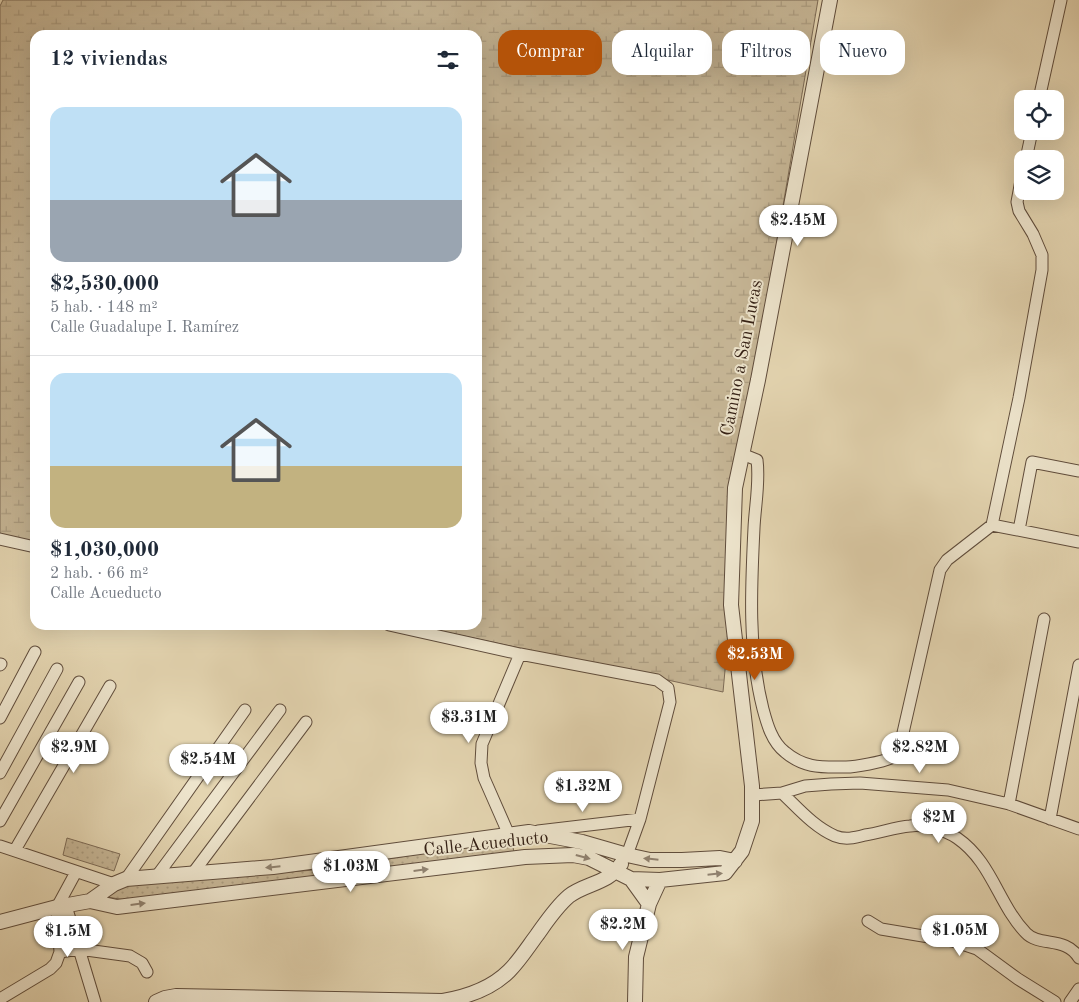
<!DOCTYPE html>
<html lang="es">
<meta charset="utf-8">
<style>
:root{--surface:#fff;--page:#f2f2f3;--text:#1f2937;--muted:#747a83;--line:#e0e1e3;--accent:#b45309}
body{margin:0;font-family:"Old Standard TT",serif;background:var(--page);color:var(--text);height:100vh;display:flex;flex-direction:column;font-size:19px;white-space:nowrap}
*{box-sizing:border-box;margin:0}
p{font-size:16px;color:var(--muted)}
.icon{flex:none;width:28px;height:28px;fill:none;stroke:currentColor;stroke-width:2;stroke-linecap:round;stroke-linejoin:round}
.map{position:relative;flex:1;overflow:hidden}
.sheet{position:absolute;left:30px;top:30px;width:452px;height:600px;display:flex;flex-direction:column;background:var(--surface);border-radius:15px;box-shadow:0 5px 20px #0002}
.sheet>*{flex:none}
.banner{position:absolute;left:498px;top:30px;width:475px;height:45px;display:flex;gap:10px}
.fabs{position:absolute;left:1014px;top:90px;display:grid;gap:10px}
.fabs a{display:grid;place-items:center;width:50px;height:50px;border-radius:10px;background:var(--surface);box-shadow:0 5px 20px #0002;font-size:25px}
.price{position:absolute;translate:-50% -42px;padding:0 11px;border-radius:18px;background:#fff;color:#222;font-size:16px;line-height:32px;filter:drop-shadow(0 1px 2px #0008)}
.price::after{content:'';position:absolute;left:50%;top:30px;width:15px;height:11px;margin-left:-8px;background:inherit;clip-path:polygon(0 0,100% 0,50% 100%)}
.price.on{background:var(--accent);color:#fff}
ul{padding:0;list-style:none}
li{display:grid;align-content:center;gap:10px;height:265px;padding:0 20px}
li+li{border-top:1px solid var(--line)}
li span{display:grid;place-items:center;height:155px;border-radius:15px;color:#555}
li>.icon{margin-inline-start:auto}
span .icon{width:90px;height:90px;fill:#fffc;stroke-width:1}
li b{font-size:21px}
h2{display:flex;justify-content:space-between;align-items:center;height:60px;padding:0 20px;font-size:21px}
.tag{padding:0 18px;border-radius:15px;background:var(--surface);box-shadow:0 5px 20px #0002;font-size:18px;line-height:45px}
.tag.on{background:var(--accent);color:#fff}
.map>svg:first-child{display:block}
.wetland{fill:url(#wetland-marsh);stroke:#7d6b56}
.park{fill:url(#park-dots);stroke:#7d6b56}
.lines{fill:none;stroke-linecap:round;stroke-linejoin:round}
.minor-casing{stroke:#604d3c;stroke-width:13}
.tertiary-casing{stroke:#604d3c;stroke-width:16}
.minor{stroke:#ede4cc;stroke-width:11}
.tertiary{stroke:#ede4cc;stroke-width:14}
.oneway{fill:#908270}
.labels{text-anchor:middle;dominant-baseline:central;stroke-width:4;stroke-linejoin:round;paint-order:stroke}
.street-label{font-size:18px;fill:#342015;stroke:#ede4cc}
</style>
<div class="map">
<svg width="1079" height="1002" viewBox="0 0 1079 1002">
<defs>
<pattern id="wetland-marsh" width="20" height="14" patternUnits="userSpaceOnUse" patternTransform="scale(1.25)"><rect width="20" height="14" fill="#c6b696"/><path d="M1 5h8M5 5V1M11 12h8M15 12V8" fill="none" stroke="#ab9c80"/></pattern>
<pattern id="park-dots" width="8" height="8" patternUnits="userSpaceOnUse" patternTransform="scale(1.25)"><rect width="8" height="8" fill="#c6b696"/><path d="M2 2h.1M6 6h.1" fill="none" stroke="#ab9c80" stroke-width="1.8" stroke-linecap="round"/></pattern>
</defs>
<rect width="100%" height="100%" fill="#e4d5b1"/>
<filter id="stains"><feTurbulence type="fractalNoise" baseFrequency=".004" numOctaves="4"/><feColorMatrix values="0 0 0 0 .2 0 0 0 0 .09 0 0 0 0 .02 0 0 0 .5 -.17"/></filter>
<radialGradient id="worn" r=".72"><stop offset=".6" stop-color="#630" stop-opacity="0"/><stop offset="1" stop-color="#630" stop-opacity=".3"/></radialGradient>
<path class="wetland" d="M3,0H818L735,488L731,605L723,692L413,625H478V35H35V543L0,536V6Z"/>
<path class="park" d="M67,838L120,854L114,871L63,855Z
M511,839L515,856L132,901L107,897L120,887L129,885L314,870L388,859Z"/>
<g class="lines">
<defs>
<path id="minor" d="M1039,99L1061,0
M1026,159L1032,131
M742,454L757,460C760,482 755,506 754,528C751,588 748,650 763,709C767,724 772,742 785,752C805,769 823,767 846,767C856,767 882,762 891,758C895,755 897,751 900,746L940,570L947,560L992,525L1019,398L1042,270V255L1033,234L1019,211L1017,202L1022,175
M992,525L1079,542
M1019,530L1032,462L1079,471
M0,539L35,547
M389,625L520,654L657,680L668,688L670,702L640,819L627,855
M0,665L1,664
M0,718L35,652
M0,773L57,669
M782,793C798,808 814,827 835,836C845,840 854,838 865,835C880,833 895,827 910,826C924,824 945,830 957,838C992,862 998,904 1026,933C1039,947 1066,936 1079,958
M753,795L782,793L805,786L831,784L860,783L948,790L1009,804L1079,829
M1009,804L1044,619
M1050,819L1079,665
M0,821L79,682
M538,831L640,819
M509,835L484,778L481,763L482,744L520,654
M0,846L114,884
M15,850L110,686
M193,873L306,722
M156,877L280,710
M126,879L245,710
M66,906L95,1002
M868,921L881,929L953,941L977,949L1018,979L1055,1002
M60,952L79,949L130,956L142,963L147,972
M0,999L50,969L56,963L60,952L57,907L76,872
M1070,1002L1079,989"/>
<path id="tertiary" d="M631,879L649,904
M90,901L114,884L126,879L273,867L529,832L582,842L627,855L650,860H682L720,858L735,861
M0,922L57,907L90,901L117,907L525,857L573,855L589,858L631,879L660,880L725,873L742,851L752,821V786L731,605L735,488L758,380L830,0
M156,1002L165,998L176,996L443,1001C466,997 492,988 509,971C520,960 528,947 537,935C547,921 556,907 569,896C586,883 608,884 621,864
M635,1002L636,957L649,904L660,880"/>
</defs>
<use href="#minor" class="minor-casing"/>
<use href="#tertiary" class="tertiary-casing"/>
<use href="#minor" class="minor"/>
<use href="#tertiary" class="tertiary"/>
</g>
<defs><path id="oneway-solid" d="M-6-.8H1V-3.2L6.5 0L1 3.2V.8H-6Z" transform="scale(1.25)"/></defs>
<g class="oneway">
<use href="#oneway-solid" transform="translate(583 857) rotate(15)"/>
<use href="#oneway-solid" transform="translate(651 859) rotate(-174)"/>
<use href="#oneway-solid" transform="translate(273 867) rotate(174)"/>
<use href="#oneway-solid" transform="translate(421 870) rotate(-7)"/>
<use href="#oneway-solid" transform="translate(715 874) rotate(-6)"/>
<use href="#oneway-solid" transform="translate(138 904) rotate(-7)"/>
</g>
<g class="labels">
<g class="street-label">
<text transform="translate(742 358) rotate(-79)">Camino a San Lucas</text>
<text transform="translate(486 844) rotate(-6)">Calle Acueducto</text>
</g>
</g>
<rect width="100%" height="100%" filter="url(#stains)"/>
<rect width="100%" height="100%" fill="url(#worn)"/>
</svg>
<div class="fabs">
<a><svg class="icon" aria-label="locate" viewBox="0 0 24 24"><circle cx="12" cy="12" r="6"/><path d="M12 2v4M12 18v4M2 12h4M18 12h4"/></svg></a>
<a><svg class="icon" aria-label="layers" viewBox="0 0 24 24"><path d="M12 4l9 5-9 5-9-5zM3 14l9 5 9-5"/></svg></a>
</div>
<b class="price" style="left:798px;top:247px">$2.45M</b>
<b class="price on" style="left:755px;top:681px">$2.53M</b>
<b class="price" style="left:469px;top:744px">$3.31M</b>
<b class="price" style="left:74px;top:774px">$2.9M</b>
<b class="price" style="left:920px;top:774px">$2.82M</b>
<b class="price" style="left:208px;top:786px">$2.54M</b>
<b class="price" style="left:583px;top:813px">$1.32M</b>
<b class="price" style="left:939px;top:844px">$2M</b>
<b class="price" style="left:351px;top:893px">$1.03M</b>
<b class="price" style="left:623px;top:951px">$2.2M</b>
<b class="price" style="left:960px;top:957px">$1.05M</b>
<b class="price" style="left:68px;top:958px">$1.5M</b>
<div class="banner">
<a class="tag on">Comprar</a>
<a class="tag">Alquilar</a>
<a class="tag">Filtros</a>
<a class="tag">Nuevo</a>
</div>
<section class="sheet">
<h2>12 viviendas<svg class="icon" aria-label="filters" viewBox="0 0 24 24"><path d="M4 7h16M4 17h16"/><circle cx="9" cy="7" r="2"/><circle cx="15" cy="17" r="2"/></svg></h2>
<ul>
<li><span style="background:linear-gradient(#bfe0f5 60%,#9aa5b1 0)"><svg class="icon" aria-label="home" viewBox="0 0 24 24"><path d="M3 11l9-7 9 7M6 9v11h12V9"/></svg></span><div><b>$2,530,000</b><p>5 hab. · 148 m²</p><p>Calle Guadalupe I. Ramírez</p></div></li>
<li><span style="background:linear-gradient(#bfe0f5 60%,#c2b280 0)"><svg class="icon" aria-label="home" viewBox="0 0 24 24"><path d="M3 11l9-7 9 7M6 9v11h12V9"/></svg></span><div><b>$1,030,000</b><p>2 hab. · 66 m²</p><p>Calle Acueducto</p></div></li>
</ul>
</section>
</div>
